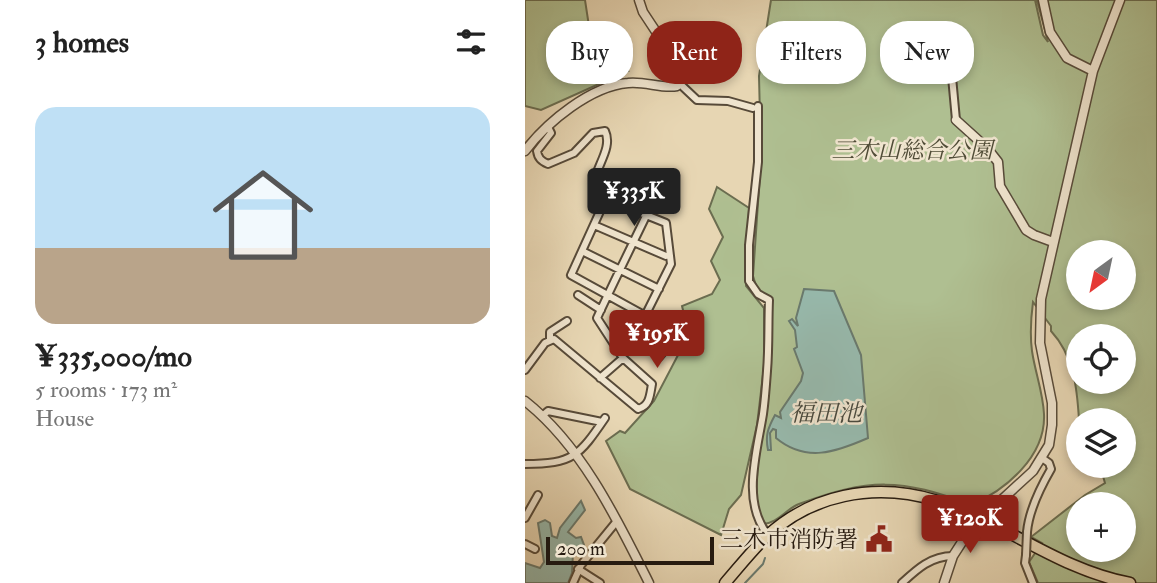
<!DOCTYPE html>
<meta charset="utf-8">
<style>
:root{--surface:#fff;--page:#f6f6f6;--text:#222;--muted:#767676;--line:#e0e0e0;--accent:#8f2418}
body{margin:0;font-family:"IM FELL Double Pica","Noto Serif JP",serif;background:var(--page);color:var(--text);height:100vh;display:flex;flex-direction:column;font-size:26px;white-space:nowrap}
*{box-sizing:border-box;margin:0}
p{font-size:23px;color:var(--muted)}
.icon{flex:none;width:38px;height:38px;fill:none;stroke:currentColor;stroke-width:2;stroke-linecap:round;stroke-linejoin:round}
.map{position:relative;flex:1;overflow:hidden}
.sheet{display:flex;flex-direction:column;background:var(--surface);width:525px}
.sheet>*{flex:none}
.banner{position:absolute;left:21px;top:21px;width:506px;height:63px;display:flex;gap:14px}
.needle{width:46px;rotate:213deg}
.fabs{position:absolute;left:541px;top:240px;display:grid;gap:14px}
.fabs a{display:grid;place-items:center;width:70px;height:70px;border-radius:50%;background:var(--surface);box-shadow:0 4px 10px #0003;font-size:35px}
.scale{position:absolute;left:21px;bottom:18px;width:168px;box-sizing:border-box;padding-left:7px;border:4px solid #271b10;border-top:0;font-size:19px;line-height:24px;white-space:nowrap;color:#271b10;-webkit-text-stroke:5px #efe4ce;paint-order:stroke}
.price{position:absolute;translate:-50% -60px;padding:0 16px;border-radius:7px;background:var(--accent);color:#fff;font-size:23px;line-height:46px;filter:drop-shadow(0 2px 4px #0008)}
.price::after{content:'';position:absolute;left:50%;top:42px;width:21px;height:16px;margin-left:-10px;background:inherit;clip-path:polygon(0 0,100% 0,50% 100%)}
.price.selected{background:#222;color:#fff}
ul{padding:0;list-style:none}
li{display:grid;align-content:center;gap:14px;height:371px;padding:0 35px}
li+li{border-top:2px solid var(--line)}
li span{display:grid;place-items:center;height:217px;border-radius:21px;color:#555}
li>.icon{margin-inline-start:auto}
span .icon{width:126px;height:126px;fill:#fffc;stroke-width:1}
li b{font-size:30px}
h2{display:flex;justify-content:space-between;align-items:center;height:84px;padding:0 35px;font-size:30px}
.chip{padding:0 24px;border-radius:28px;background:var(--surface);box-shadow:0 4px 10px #0003;font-size:24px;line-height:63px}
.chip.selected{background:var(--accent);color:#fff}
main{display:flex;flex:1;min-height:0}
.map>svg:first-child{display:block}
.green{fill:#afbf91;stroke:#6b6d50;stroke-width:2;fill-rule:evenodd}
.water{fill:#97b9ac;stroke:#6a7a6e;stroke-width:2}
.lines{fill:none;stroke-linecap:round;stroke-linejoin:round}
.stream{stroke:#6a7a6e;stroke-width:2}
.minor-casing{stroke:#574a39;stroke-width:10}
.tertiary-casing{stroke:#574a39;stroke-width:11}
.primary-casing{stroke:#271b10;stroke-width:13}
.minor{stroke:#efe4ce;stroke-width:6}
.tertiary{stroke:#efe4ce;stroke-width:8}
.primary{stroke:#e7d6b3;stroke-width:10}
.minor-bridge-casing{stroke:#574a39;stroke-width:10;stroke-linecap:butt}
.minor-bridge{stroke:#efe4ce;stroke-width:6}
.labels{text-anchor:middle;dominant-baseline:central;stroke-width:5;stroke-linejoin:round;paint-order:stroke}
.park-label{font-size:23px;font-style:italic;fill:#504c37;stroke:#efe4ce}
.poi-label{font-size:23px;fill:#271b10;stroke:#efe4ce;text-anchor:end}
.water-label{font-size:24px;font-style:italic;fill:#494a3f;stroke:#efe4ce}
</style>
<main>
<section class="sheet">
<h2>3 homes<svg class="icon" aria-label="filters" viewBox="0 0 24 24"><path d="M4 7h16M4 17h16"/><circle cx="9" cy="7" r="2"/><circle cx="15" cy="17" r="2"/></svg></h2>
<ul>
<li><span style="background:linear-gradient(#bfe0f5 65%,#b9a48a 0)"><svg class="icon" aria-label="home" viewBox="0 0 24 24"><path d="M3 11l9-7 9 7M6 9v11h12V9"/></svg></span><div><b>¥335,000/mo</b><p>5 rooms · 173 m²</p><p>House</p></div></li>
</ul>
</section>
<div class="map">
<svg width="632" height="583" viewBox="0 0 632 583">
<rect width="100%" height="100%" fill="#e7d6b3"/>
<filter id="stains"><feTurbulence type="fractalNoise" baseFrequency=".00286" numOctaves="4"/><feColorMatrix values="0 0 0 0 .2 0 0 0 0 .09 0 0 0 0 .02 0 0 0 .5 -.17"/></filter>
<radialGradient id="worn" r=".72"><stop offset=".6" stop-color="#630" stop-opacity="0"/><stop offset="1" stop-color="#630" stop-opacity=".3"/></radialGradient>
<path class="green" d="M0,0H60L67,46L103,71L16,110L0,106Z
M246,0H510L518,35L523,42L512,0H632V583H513L504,562L517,543L506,537L560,495L580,483L575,466H598V420H554C552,387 549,356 526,331V326L508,302C506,317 505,336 507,351C510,372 518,392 519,414C521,456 481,490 446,505C377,478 343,478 274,504C261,509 253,523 238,524L231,499L234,437L241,411L246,365V299L233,292L228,276L236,159L234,76ZM553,252H598V298H553ZM553,336H598V382H553ZM553,504H598V550H553Z
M192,187L224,208L221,286L239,308V366L232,425L216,495L204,509L196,535L105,489L81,441L95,431L100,433L129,401L164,334L157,306L187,294L195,280L186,261L198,237L184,209Z"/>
<path class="water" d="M279,289L309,291L336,355L343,438C311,452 281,463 251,438V430L248,429L245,433L246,450H243C240,435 243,428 250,415L256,418L255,412L276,381L278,373L269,349L272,347L270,330L264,321L267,319L273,326L271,318Z
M56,501L60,510L43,532L51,538L56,537L59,545L48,553L47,573L43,583H0V563L15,568L19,562L13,523L20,520L25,523L27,536L32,538L35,528Z"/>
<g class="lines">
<path class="stream" d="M220,583L238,564L240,558"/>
<defs>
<path id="minor" d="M154,83L172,100L203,101L228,108
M233,106V162L224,245V281L233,294L244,300C243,323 244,347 242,371C241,385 240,400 238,414C232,452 216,502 243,535
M431,120L426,66L427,60L437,42
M23,127L26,133L12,151C13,158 16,161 23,164L49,153L68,133L80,131C88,148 71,166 69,183L71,185L88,178L90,183
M81,199L141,223L146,264L120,316
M69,225L141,256L144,255
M57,251L134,289
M53,295L76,310
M25,340V332L42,321
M0,370L20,343L29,339L113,409C125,406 125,395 127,384L98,358L72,318C92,275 113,233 133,191L97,181L87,185L46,275L146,330L149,339L134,357
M75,378L98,358
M17,416L23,411L77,422
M0,464C48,464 54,456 80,418
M0,518L13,495
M502,532C504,510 515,488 526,469L524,463L517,458
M0,544L10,549
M501,555L500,563L508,583
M53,569L75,583
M48,583L56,565L92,521
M377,583C392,569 406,556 428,556"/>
<path id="tertiary" d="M518,0L525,32L542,58L568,71
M431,120L462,148L473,162L475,186L501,230L509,235L528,242
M0,151C22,122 66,86 103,83C120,81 137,89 152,86L157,71L118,12L114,0
M0,401C57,446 92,519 124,583
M419,583L428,556L446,528L508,471L524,445L527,425V403L515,343L516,299L568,71L595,0"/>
<path id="primary" d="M200,583C214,567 228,549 243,535C264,516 291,502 319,496C432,472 500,563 605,583"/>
</defs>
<use href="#minor" class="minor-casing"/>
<use href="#tertiary" class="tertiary-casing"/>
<use href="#primary" class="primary-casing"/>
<use href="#minor" class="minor"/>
<use href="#tertiary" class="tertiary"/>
<use href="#primary" class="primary"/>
<defs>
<path id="minor-bridge" d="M501,555L502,532"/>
</defs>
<use href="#minor-bridge" class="minor-bridge-casing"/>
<use href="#minor-bridge" class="minor-bridge"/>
</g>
<defs>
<symbol id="civic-bare" viewBox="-9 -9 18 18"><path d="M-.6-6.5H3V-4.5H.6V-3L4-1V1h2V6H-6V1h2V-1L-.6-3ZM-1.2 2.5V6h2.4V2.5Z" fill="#8f2418" stroke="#efe4ce" stroke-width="2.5" paint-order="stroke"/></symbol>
</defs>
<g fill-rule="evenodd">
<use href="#civic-bare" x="335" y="520" width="38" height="38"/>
</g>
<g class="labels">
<g class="park-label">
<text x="387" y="150">三木山総合公園</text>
</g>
<g class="poi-label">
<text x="333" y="539">三木市消防署</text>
</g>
<g class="water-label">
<text x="301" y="413">福田池</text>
</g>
</g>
<rect width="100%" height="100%" filter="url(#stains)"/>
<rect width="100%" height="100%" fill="url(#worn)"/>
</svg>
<div class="fabs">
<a><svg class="needle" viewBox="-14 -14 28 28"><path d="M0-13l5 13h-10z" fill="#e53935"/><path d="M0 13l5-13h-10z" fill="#767676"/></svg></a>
<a><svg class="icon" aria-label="locate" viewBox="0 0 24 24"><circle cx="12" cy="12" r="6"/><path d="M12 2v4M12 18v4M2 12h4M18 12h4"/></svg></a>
<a><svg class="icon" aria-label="layers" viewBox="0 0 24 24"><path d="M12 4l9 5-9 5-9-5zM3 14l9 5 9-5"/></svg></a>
<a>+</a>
</div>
<div class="scale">200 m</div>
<b class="price selected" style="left:109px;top:228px">¥335K</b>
<b class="price" style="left:132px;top:370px">¥195K</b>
<b class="price" style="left:445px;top:555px">¥120K</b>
<div class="banner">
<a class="chip">Buy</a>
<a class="chip selected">Rent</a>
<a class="chip">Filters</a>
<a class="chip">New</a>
</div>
</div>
</main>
